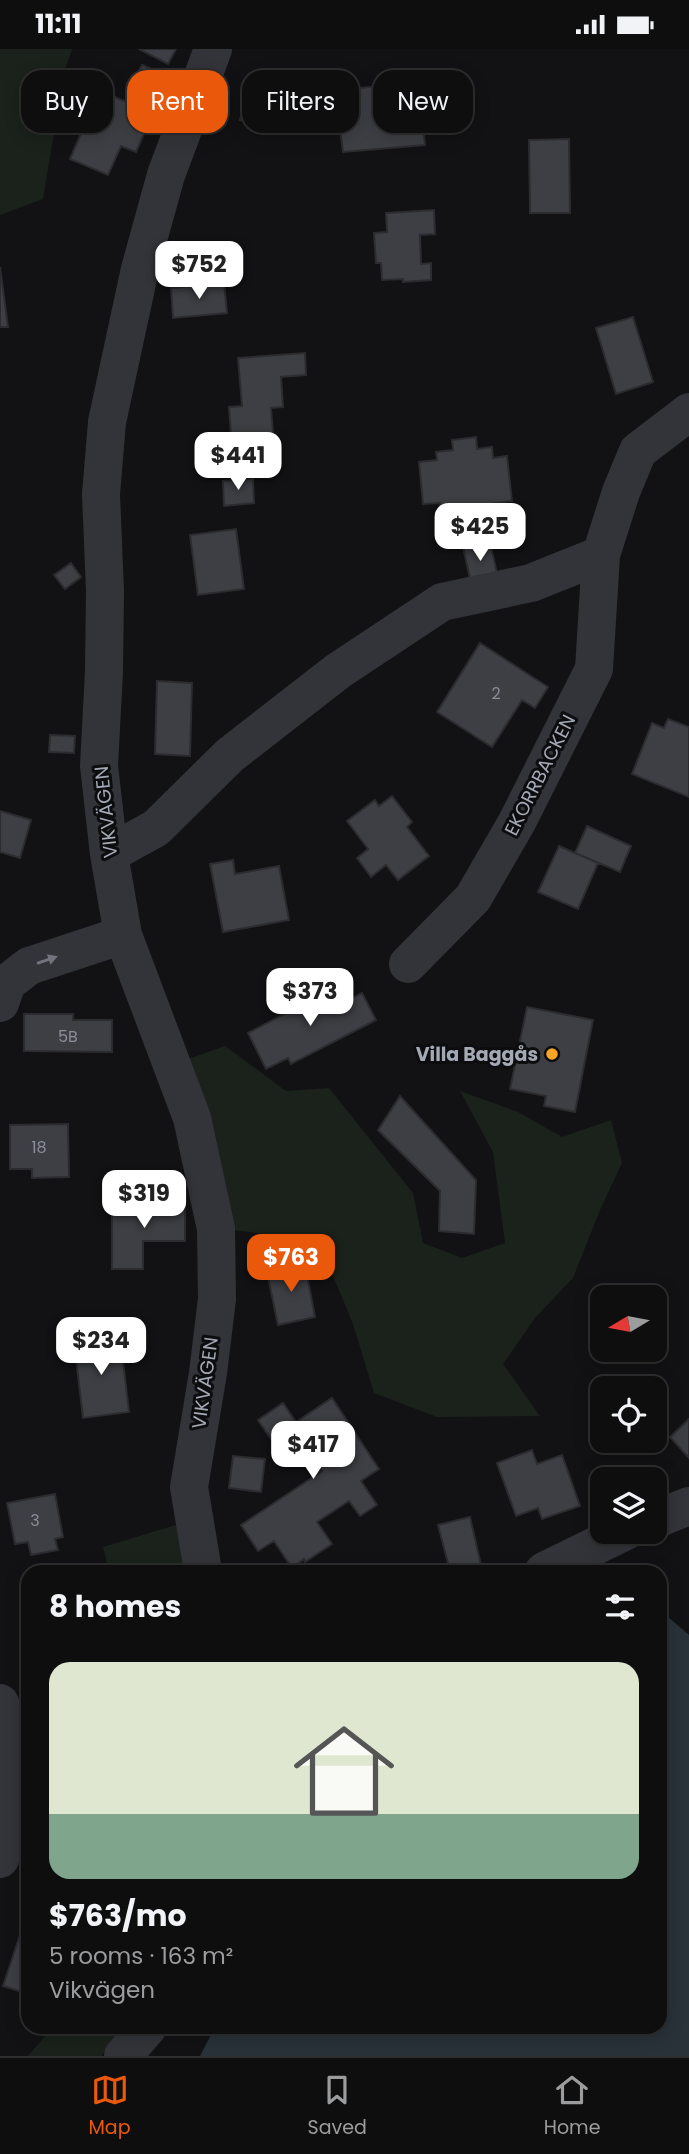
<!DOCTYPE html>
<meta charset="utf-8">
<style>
:root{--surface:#0e0e0f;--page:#1c1c1d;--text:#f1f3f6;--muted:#9b9c9e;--line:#2e2e2f;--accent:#ea580c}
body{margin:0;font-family:Poppins,sans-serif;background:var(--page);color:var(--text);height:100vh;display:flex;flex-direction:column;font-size:26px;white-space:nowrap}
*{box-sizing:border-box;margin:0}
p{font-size:23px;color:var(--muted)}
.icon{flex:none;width:38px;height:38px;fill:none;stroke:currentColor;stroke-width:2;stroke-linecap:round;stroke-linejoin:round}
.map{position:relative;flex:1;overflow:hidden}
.panel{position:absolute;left:21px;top:1516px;width:646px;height:469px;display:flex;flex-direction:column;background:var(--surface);border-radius:21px;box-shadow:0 4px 18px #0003,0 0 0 2px var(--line)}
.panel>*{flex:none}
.guide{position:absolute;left:21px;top:21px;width:648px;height:63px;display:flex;gap:14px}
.needle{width:46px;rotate:260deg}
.controls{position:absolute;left:590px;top:1236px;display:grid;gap:14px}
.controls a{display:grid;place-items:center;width:77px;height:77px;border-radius:14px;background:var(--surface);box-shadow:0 4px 18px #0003,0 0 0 2px var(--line);font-size:35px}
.price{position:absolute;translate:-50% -60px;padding:0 16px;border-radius:14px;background:#fff;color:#222;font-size:23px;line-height:46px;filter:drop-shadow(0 2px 4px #0008)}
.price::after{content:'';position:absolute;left:50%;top:42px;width:21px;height:16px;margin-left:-10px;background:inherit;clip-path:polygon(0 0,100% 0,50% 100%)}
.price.selected{background:var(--accent);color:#fff}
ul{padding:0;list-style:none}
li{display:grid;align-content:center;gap:14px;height:371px;padding:0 28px}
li+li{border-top:2px solid var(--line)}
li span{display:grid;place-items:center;height:217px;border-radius:21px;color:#555}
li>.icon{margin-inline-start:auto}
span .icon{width:126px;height:126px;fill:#fffc;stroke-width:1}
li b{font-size:30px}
h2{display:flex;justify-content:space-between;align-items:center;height:84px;padding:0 28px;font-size:30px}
.pill{padding:0 24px;border-radius:21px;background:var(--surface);box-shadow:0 4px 18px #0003,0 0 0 2px var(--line);font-size:24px;line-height:63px}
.pill.selected{background:var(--accent);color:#fff}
.status{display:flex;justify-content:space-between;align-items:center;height:49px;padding:0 35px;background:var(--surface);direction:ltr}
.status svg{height:19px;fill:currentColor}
.dock{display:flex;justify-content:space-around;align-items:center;height:98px;border-top:2px solid var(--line);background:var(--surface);font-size:19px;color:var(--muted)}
.dock a{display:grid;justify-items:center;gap:4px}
.dock .selected{color:var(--accent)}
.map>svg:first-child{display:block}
.green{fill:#1a221b}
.water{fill:#283238}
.building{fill:#3e3f44;stroke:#2c2c30;stroke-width:2}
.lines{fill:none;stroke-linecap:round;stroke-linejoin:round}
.minor{stroke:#333439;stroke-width:38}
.oneway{fill:#71747d}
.poi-dot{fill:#f7a526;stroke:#0d0d0f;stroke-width:2.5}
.labels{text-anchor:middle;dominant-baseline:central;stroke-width:6;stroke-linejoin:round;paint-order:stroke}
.number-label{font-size:16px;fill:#8a8e99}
.street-label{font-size:19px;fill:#a3a9b5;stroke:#0d0d0f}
.poi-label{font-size:19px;font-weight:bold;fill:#a3a9b5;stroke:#0d0d0f;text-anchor:end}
</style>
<div class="status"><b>11:11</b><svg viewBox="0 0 49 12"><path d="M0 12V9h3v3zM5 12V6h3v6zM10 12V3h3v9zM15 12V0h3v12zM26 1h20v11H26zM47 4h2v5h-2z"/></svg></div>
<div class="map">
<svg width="689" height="2007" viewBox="0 0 689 2007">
<rect width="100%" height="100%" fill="#121214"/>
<path class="green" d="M0,0H72L64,24L43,150L0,166Z
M225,997L286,1042L329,1039L413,1144L423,1194L462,1209L505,1194L493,1103L460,1042L518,1063L562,1088L611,1071L622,1114L600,1161L573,1229L535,1269L503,1315L540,1367L437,1368L374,1344L353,1275L319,1193L234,1181L188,1010Z
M179,1475L190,1522H109L103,1498Z
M53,1978H127L101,2007H28Z"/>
<path class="water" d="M660,1561L689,1586V2007H200L215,1978H660Z"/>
<path class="building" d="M139,0H176L168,15Z
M142,16L165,26L154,51L131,40Z
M252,28L282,36L270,79L240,71Z
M388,36L391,70L422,68L425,96L343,103L340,79L355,77L352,40Z
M110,46L153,64L136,103L121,97L108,126L70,110L90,63L101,68Z
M569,90L570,164H530L529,91Z
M434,161L435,185L420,186L421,215L431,214V231L403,233V230L382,231L381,214H376L374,184L387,183L386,164Z
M0,218L8,278H0Z
M224,234L227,264L173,269L171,239Z
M633,268L653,333L616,345L596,279Z
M305,304L306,326L281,328L283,358L271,359L274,396L232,399L229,358L242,357L238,309Z
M476,388L477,400L492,398L493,409L507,407L512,452L489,455L490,467L457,471L456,461L441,463L440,454L423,455L419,413L437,411L436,403L453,401L452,391Z
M253,430L254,454L224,457L223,432Z
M236,480L244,540L198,546L190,486Z
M490,493L498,529L471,534L463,498Z
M71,514L81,528L65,540L54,526Z
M480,594L548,638L535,659L522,651L492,698L437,663Z
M157,632L192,634L190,707L155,705Z
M668,670L689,678V748L632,725L652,674L664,679Z
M50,686L75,687L74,704L49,703Z
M392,747L412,773L407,778L429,807L398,831L386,816L371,828L357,809L368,800L347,772L375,751L379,757Z
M0,762L31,771L20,809L0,803Z
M587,777L631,797L620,823L575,804Z
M559,797L598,814L578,860L538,843Z
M233,811L235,825L279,817L289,871L223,883L210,815Z
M330,941L338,956L362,944L376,971L291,1015L288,1009L266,1020L248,984Z
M527,958L593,971L575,1063L544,1057L546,1047L510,1040Z
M24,965H73V971H112V1003L24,1002Z
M400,1047L476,1131L474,1185L439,1182L440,1142L378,1081Z
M68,1075L69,1128L32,1129V1120H10V1076Z
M185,1153V1192H143V1220H112V1154Z
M305,1215L315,1268L278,1276L267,1223Z
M120,1286L129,1363L83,1369L74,1292Z
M332,1349L379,1420L361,1432L377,1456L360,1467L349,1452L317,1473L332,1495L305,1513L304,1510L292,1519L274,1492L258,1502L241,1476L322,1422L312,1407L302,1413L288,1393L278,1400L258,1371L283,1354L296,1373Z
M689,1370V1409L670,1388Z
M532,1401L537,1415L562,1406L580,1457L542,1470L538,1459L516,1467L497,1414Z
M233,1407L265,1410L261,1443L229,1439Z
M55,1445L63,1488L55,1490L58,1501L31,1506L28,1493L15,1495L7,1454Z
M470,1468L481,1516L450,1522L438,1476Z
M24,1605H28L27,1639Z
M22,1880L28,1882V1945L3,1937Z"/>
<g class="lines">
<path class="minor" d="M109,805L156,779L230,706L338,622L442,553L531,534L601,506L621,443L638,402L689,363
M408,915L473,849L517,773L594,620L601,506
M0,954L7,934L29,917L123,886
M654,1471L689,1457
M203,1522L189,1438L208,1324L217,1250L216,1180L192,1069L123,886L109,805L99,717L104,622L105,542L101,445L107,373L140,220L166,126L213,0
M544,1522L626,1482
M0,1654L15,1697L18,1755L0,1810
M123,2007L148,1978"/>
</g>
<defs><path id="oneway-solid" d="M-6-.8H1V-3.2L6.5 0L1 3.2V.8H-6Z" transform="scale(1.75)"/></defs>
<use class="oneway" href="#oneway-solid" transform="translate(47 911) rotate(-19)"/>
<circle class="poi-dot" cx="552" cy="1005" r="7"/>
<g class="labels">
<g class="number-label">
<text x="496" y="644">2</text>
<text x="68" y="987">5B</text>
<text x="39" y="1098">18</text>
<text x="35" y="1471">3</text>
</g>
<g class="street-label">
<text transform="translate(540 726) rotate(-63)">EKORRBACKEN</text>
<text transform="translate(106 763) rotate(-96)">VIKVÄGEN</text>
<text transform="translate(205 1334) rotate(-82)">VIKVÄGEN</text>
</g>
<g class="poi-label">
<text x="538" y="1005">Villa Baggås</text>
</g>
</g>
</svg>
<div class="controls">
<a><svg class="needle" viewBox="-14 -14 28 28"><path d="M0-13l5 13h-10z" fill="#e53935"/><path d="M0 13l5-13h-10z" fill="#9b9c9e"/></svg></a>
<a><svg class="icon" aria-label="locate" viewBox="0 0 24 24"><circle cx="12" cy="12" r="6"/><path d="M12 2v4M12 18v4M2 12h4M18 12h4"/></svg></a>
<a><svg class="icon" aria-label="layers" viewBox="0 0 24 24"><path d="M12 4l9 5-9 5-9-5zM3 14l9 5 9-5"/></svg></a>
</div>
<b class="price" style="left:199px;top:252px">$752</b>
<b class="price" style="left:238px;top:443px">$441</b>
<b class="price" style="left:480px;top:514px">$425</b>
<b class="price" style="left:310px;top:979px">$373</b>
<b class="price" style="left:144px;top:1181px">$319</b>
<b class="price selected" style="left:291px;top:1245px">$763</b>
<b class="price" style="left:101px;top:1328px">$234</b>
<b class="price" style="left:313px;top:1432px">$417</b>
<div class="guide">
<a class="pill">Buy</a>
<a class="pill selected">Rent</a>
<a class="pill">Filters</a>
<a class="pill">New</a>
</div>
<section class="panel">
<h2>8 homes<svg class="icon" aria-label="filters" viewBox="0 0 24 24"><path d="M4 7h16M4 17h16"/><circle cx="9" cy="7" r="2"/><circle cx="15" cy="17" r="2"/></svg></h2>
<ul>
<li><span style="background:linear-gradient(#dfe7d0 70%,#7fa58c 0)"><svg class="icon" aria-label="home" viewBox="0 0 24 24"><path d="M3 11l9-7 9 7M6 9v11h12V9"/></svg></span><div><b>$763/mo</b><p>5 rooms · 163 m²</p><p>Vikvägen</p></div></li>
</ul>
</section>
</div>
<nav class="dock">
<a class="selected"><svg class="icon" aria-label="map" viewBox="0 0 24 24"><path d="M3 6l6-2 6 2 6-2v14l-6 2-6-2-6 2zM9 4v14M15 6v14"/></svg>Map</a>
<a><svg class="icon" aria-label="saved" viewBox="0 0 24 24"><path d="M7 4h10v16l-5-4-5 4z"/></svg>Saved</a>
<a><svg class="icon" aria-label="home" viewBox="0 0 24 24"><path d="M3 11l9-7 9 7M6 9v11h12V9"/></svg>Home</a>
</nav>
